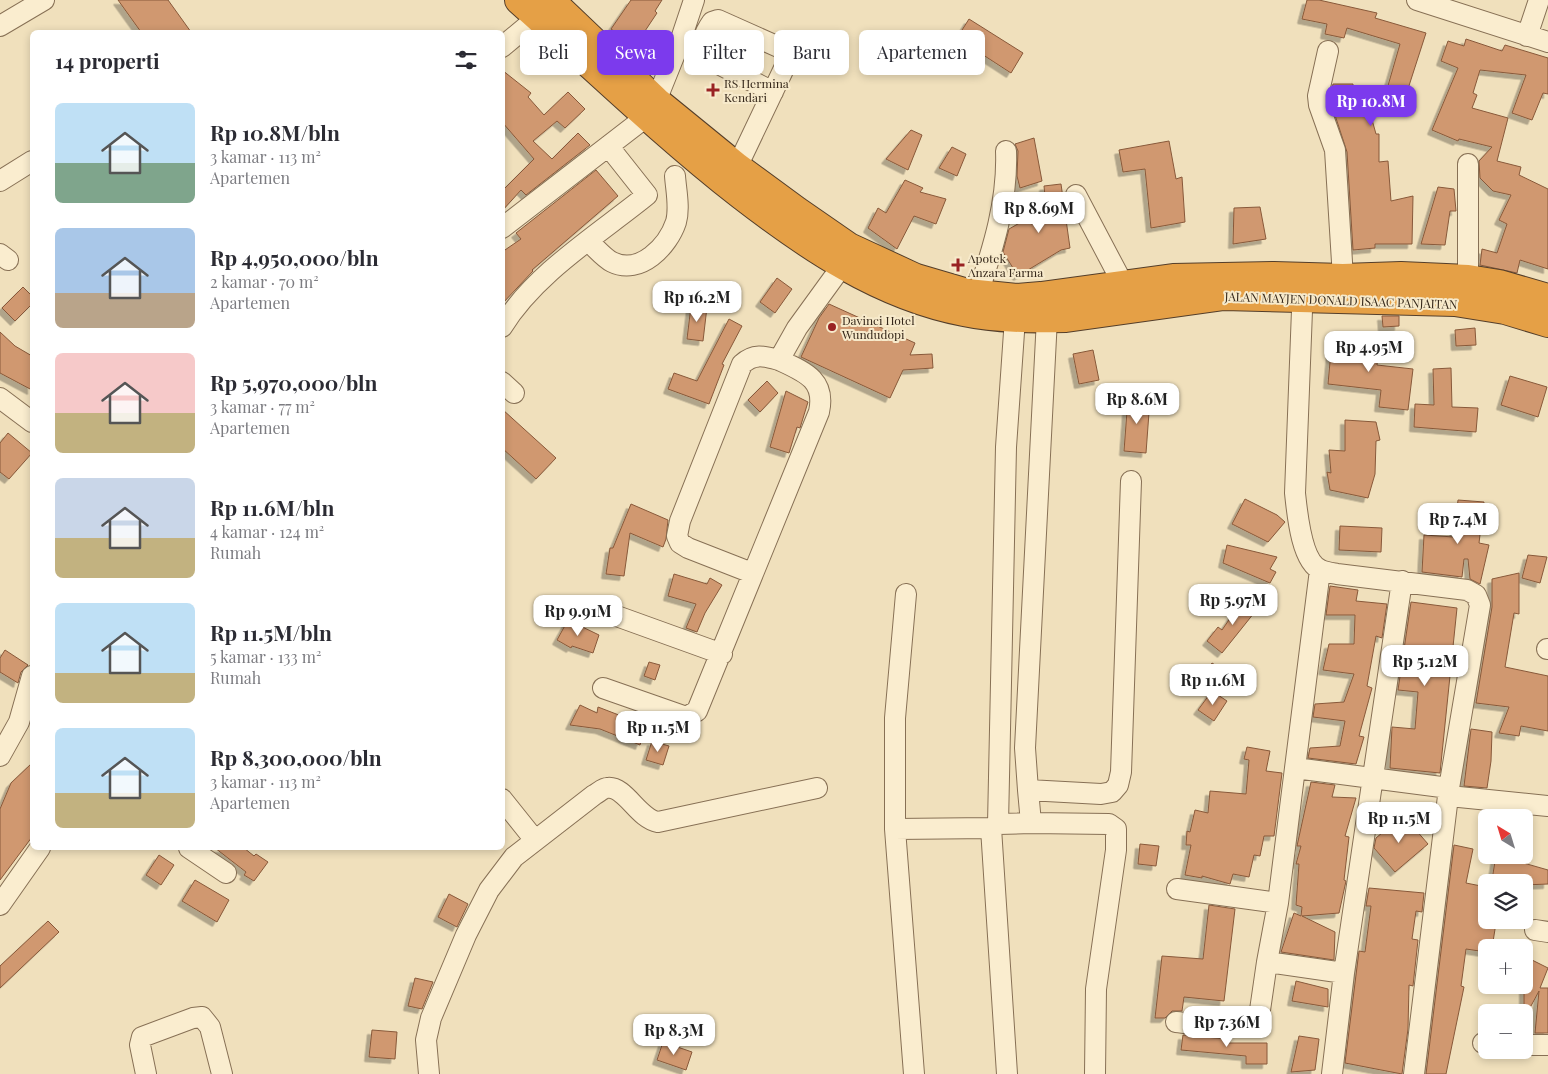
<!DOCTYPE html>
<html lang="id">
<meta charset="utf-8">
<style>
:root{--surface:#fff;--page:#f7f7f7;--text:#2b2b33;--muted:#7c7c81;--accent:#7c3aed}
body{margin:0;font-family:"Playfair Display",serif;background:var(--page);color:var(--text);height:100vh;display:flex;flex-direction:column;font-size:19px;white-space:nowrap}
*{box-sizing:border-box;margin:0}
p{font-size:16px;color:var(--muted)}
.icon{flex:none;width:28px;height:28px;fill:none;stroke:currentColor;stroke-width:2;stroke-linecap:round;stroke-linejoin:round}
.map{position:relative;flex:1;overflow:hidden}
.sheet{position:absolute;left:30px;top:30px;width:475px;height:820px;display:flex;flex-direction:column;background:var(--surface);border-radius:8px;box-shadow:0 2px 8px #0003}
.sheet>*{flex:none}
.banner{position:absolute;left:520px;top:30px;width:475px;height:45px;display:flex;gap:10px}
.needle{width:32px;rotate:322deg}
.buttons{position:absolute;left:1478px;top:809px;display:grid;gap:10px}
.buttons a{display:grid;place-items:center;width:55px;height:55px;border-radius:8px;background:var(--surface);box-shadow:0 2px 8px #0003;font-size:25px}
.price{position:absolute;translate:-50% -42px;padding:0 11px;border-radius:10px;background:#fff;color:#222;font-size:16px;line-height:32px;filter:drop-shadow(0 1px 2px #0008)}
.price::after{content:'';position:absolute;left:50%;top:30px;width:15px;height:11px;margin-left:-8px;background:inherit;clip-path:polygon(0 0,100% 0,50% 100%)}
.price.current{background:var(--accent);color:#fff}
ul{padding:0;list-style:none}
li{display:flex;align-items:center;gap:15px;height:125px;padding:0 25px}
li span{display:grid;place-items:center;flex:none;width:140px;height:100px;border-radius:8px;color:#555}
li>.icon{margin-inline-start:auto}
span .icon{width:60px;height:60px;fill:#fffc;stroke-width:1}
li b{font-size:21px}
h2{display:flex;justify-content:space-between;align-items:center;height:60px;padding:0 25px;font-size:21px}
.chip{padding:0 18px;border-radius:8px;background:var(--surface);box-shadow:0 2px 8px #0003;font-size:18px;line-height:45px}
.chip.current{background:var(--accent);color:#fff}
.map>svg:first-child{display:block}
.building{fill:#d0986f;stroke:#88593a;filter:url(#shadow)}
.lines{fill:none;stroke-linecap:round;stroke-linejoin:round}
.minor-casing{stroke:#877055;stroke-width:22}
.highway-casing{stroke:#543e2a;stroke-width:30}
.minor{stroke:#faedcf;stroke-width:20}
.highway{stroke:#e5a046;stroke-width:28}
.poi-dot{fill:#992223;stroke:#f7eacb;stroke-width:2}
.labels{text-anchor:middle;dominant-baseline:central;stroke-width:4;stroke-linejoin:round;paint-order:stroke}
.poi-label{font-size:12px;fill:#36281a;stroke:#f7eacb;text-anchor:start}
.street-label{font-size:12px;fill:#36281a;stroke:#f7eacb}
</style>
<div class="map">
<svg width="1548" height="1074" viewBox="0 0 1548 1074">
<defs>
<filter id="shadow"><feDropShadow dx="-4.5" dy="4.5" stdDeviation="0" flood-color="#0004"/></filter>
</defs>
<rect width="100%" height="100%" fill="#f0e0bc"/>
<path class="building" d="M118,0H168L191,32H141Z
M631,0H662L655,11L657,13L635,46L611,29Z
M1307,0H1319L1377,13L1375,18L1426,33L1406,95H1410L1409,100L1415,101V107H1407L1406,109L1398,107L1369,109L1376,134H1379V162L1388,161L1391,201L1413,196L1412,244H1375V248L1353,250L1347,152L1334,112V101H1330V97L1333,84H1353V90L1385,96L1400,44L1347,28L1344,38L1325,34L1327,24L1302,19Z
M969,19L1023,53L1011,73L957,38Z
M1466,39L1502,51L1505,45L1548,58V94L1543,93L1532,120L1512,113L1526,75L1480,70L1473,93L1477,95L1472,108L1508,118L1497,161L1521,167L1519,175L1548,189V269L1520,260L1517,273L1480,265L1482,249L1497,253L1507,224L1499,220L1511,195L1493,191L1480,178L1479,161L1492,147L1459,139L1458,141L1432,130L1458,68L1441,61L1448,41L1464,46Z
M502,70L531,93L528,97L544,115L568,92L585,109L565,128L557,121L533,141L552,159L578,133L590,145L526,195L521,190L502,211V191L534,159L502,122Z
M911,130L922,135L908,170L886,159Z
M1034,138L1042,181L1020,188L1017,176L1018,151L1015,144Z
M1169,141L1176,179L1182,177L1185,222L1151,228L1145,169L1123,172L1119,150Z
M952,147L966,154L957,176L939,168Z
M596,170L618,196L532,270L533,271L502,304V252L521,239L516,233Z
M905,180L923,188L920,192L946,199L936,224L914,216L897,249L868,228L878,208L886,213Z
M1061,184L1070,248L1061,250L1018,276L1003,252L1009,229L1023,221L1035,225L1041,210L1046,207L1044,186Z
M1438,187L1454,189L1456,211H1450L1445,245L1421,244Z
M1260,207L1266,239L1233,244L1234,208Z
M777,278L792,289L775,313L760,302Z
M23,287L32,296V304L15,321L2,308Z
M829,304L915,343L910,355L932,354L933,368L903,370L890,398L801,357L819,318Z
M691,306L707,307L703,341L687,339Z
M1382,316H1399V326L1383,327Z
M729,319L742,326L722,364L724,365L709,404L668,389L674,373L697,381Z
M1475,328L1476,345L1456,346L1455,330Z
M0,332L15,346L32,356V390L0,373Z
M1332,340L1379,344L1377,365L1413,369L1408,410L1379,407L1381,390L1328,384Z
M1093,350L1099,380L1079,384L1073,354Z
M1451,368L1452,407L1478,408L1476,432L1414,427L1415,404L1434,405L1433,369Z
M1510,376L1547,387L1538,417L1501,405Z
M767,381L778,393L760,412L748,400Z
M786,391L808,402L800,428L797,427L789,453L770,447Z
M1128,398L1150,399L1146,453L1124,451Z
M502,409L556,458L536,479L502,448Z
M1345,420L1376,422L1380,440L1376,441L1375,474L1368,498L1330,490L1327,472L1331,473L1329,450L1345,451Z
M8,433L32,453L9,479L0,472V443Z
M1245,499L1277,515L1285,522L1268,542L1232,524Z
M1458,500L1484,502L1479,543L1489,545L1480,584L1470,579L1468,559H1464L1462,577L1422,572L1424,535L1454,537Z
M631,504L668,520L666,539L663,547L630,533L624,576L606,574L610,548H613Z
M1340,526L1382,528L1381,552L1339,550Z
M1227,545L1277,557L1270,569L1276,572L1270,583L1223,563Z
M1528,555L1547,557L1540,583L1522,578Z
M1519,573V614L1514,613L1505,667L1548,676V731L1521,726L1519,736L1499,733L1509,707L1476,703L1492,607V579Z
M674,574L707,584L710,578L722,585L705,613L697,632L686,628L696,604L668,596Z
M1330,586L1358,590L1356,601L1387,604L1382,638L1376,636L1367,686L1372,688L1359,736L1364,737L1356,764L1308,758L1310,748L1340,746L1345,721L1313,717L1315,704L1344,702L1354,674L1323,670L1329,644H1354L1355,615H1326Z
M1244,598L1258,608L1222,653L1207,641L1218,627L1222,630Z
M1411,602L1457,608L1440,773L1390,768L1392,727L1415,729L1418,692L1398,690Z
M568,620L599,635L593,653L572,646L571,648L557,640Z
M5,650L28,665L21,672L18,683L0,672V658Z
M649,662L660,665L655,680L644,676Z
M1212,663L1223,670L1213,685L1202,678Z
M1212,691L1227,701L1214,721L1198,710Z
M580,705L597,713L598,707L624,717L621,725L644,733L640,745L600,729L570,725Z
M1471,729L1492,732L1491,761L1487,788L1464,786Z
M652,741L669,746L663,765L646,760Z
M1247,747L1270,751L1266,771L1282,773L1274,836H1264L1260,856L1254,855L1249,877L1233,874L1230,884L1202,876V878L1185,875L1191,845H1186L1187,831L1190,832L1195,810L1208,813L1210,791L1246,794L1249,760L1244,759Z
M32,763V837L0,880V809L11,783Z
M1311,782L1335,785L1332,797L1356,798L1345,836L1349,837L1344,880L1346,881L1339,913L1302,916L1335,932L1334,960L1281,952L1294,913L1301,916L1302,907L1296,905L1299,864H1296L1301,846H1297Z
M1403,815L1428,844L1395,872L1374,848L1376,838Z
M1140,844L1159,846L1156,866L1138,864Z
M1454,845L1473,849L1466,883L1486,887V922L1496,923L1492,948H1486V952L1466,949L1461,986L1464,987L1446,1074H1426Z
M215,848H244L254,856L256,854L268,862L254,881L244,875L246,872Z
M159,855L174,865L161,885L146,875Z
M1496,855H1521L1520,862L1548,870V884L1524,885V882L1492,880Z
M195,880L229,900L217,922L182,901Z
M1369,888L1424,893L1422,912L1416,911L1412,939L1418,940L1413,986L1409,985L1408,1029L1402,1074L1345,1063L1359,951L1365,952L1371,906H1366Z
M449,894L468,904L457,927L438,917Z
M1209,905L1235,909L1224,1001L1184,997L1182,1011H1172L1165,1018H1155L1162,956L1203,959Z
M48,921L59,932L0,988V966Z
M1524,956L1548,968L1540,988H1548V1033H1535L1539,991L1524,1019Z
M415,978L433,982L422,1009L408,1006Z
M1296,981L1328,989V1007L1292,1001Z
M372,1030L397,1032L395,1059L369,1057Z
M1183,1035L1227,1039L1226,1043H1267V1064H1246V1056L1181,1050Z
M1299,1036L1319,1039L1315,1070L1291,1072Z
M663,1042L692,1052L686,1070L657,1060Z"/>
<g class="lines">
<defs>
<path id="minor" d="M1417,0L1548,42
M0,26L44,0
M1527,36L1539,0
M502,47L538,17
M1328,51L1318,96L1319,105L1335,150L1343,278
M656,101L681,39L694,0
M737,167L788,60L783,49L718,20L712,22C705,32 698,47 705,57L773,92
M0,181L32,161
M1076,195L1123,284
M502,228L646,117
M589,242C596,248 604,258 612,262C640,276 668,246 676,222C680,208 676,190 675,176
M0,254L8,260
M1468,279V164
M1303,284L1295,493C1297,511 1301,562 1321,570C1325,572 1332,573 1337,574L1467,590L1476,595L1480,605L1449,788L1414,1074
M978,294C993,248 1008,201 1006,151
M1047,318L1025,748L1028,790L1101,794L1112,792L1118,785L1121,772L1131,481
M502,327C535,273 599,234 647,195L609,147
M502,382L514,393
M0,398L32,422
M1320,570L1295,768L1449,788
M752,573L688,548L680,543L677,536L680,521L742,364C754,353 764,356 779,360
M600,610L722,654
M1547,649H1548
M603,688L686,717L697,711L819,412C826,380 805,372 779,360L797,328L842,266
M0,756L19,722L32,676
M1028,790L1031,823L1109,824L1116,829V850L1096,989L1095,1074
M1449,796L1548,806
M502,799L534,839
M998,824L1006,447L1015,318
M895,829V718L906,594
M189,848L226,873
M1177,889L1278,903L1267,962L1344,973
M1278,903L1295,768
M0,905L40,848
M1535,930L1548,932
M1176,1022C1204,1025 1234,1034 1259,1017L1267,962
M1483,1043H1486
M1524,1045H1548
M146,1074L140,1045L142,1037L193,1018L202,1017L210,1027L222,1074
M429,1074L426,1040L431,1018L466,935L489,890L514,857L594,795C598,793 603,788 607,788C625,785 638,819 658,822L817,788
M914,1074L895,829L991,828
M1007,1074L991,828L998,824L1031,823
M1332,1074L1344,973L1402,581"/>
<path id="highway" d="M519,0C593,66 663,134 741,195C807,246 880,296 964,312C997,319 1032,319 1066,318L1224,296L1455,302L1505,310L1548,323
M550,0L656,101L737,167L797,211L849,247L916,278L967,293L1017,298L1041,296L1173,278L1274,276L1343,278L1401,276L1468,279L1499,284L1548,298"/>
</defs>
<use href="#minor" class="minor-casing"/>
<use href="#highway" class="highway-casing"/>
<use href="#minor" class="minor"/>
<use href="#highway" class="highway"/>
</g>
<g class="poi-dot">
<path d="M710.5 82.5h5v5h5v5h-5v5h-5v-5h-5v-5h5z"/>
<path d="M955.5 257.5h5v5h5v5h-5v5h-5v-5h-5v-5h5z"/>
<circle cx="832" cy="327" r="5"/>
</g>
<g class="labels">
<g class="poi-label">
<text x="724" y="83">RS Hermina<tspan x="724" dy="14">Kendari</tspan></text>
<text x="968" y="258">Apotek<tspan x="968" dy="14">Anzara Farma</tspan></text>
<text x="842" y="320">Davinci Hotel<tspan x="842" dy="14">Wundudopi</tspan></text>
</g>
<g class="street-label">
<text transform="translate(1341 300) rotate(2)">JALAN MAYJEN DONALD ISAAC PANJAITAN</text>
</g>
</g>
</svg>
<div class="buttons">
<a><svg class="needle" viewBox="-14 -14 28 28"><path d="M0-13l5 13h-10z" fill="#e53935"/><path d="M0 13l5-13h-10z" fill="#7c7c81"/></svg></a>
<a><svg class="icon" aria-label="layers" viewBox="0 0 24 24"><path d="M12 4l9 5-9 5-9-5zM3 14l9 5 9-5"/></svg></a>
<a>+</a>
<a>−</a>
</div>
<b class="price current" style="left:1371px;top:127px">Rp 10.8M</b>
<b class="price" style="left:1039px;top:234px">Rp 8.69M</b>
<b class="price" style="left:697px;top:323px">Rp 16.2M</b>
<b class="price" style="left:1369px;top:373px">Rp 4.95M</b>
<b class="price" style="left:1137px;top:425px">Rp 8.6M</b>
<b class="price" style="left:1458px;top:545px">Rp 7.4M</b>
<b class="price" style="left:1233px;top:626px">Rp 5.97M</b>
<b class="price" style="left:578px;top:637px">Rp 9.91M</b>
<b class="price" style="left:1425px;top:687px">Rp 5.12M</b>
<b class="price" style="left:1213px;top:706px">Rp 11.6M</b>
<b class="price" style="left:658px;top:753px">Rp 11.5M</b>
<b class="price" style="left:1399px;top:844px">Rp 11.5M</b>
<b class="price" style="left:1227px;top:1048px">Rp 7.36M</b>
<b class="price" style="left:674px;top:1056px">Rp 8.3M</b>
<div class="banner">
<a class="chip">Beli</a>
<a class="chip current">Sewa</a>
<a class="chip">Filter</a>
<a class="chip">Baru</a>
<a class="chip">Apartemen</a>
</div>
<section class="sheet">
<h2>14 properti<svg class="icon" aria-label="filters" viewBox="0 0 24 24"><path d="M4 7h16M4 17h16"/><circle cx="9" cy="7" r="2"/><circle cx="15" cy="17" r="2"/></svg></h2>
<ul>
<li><span style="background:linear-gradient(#bfe0f5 60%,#7fa58c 0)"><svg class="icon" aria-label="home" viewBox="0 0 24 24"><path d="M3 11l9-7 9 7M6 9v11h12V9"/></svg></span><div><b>Rp 10.8M/bln</b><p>3 kamar · 113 m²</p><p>Apartemen</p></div></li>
<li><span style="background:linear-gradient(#a9c7e8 65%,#b9a48a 0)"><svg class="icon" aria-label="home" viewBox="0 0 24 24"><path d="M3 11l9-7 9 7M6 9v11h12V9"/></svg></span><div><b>Rp 4,950,000/bln</b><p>2 kamar · 70 m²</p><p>Apartemen</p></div></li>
<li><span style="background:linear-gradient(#f6c9c9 60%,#c2b280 0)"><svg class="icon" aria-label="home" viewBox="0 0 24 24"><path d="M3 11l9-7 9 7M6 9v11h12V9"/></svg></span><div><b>Rp 5,970,000/bln</b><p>3 kamar · 77 m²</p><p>Apartemen</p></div></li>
<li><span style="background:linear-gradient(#c9d6e8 60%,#c2b280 0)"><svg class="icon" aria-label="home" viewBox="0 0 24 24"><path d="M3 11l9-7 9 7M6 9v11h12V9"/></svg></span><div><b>Rp 11.6M/bln</b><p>4 kamar · 124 m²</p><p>Rumah</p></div></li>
<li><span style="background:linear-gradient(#bfe0f5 70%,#c2b280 0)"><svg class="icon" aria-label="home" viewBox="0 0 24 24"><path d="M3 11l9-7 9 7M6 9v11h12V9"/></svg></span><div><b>Rp 11.5M/bln</b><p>5 kamar · 133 m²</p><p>Rumah</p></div></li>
<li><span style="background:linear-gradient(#bfe0f5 65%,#c2b280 0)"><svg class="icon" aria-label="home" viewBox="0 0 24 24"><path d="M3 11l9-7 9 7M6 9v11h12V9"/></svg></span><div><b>Rp 8,300,000/bln</b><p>3 kamar · 113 m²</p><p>Apartemen</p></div></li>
</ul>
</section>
</div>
